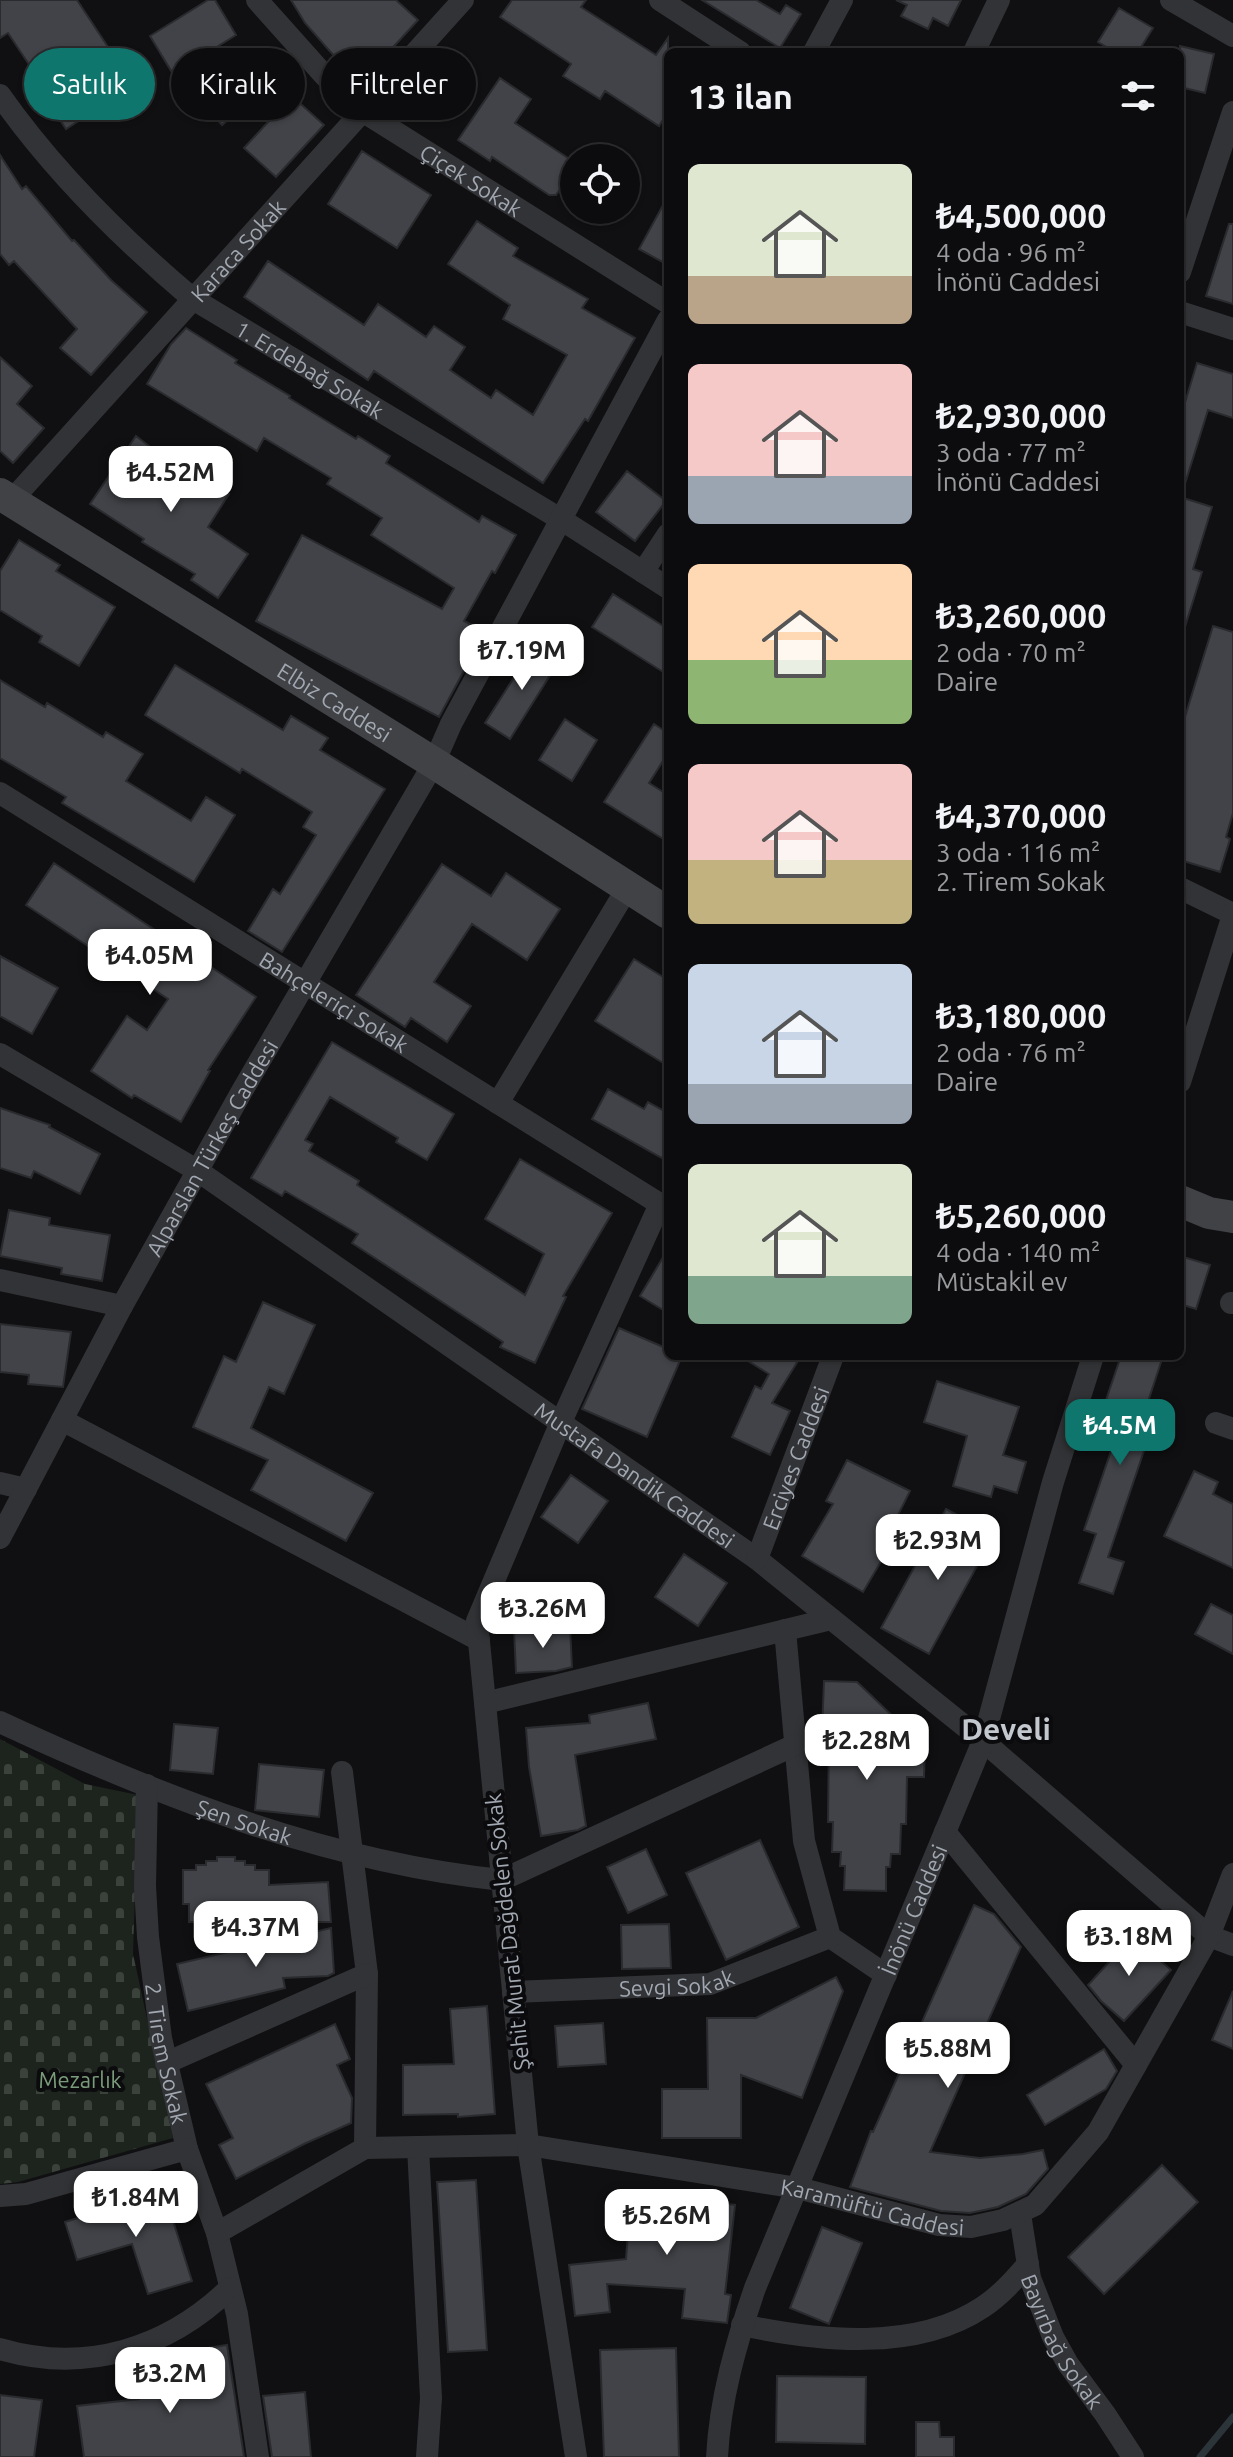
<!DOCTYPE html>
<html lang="tr">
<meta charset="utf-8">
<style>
:root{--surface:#0c0c0e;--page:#1a1a1c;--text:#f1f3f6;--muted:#9a9b9e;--line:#2c2c2e;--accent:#0f766e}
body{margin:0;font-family:Ubuntu,sans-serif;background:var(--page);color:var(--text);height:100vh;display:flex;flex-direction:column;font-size:30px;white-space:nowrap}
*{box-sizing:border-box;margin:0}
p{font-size:26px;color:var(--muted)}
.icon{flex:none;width:44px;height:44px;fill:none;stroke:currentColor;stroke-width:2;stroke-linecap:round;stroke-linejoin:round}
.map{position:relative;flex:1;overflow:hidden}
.details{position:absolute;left:664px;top:48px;width:520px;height:1312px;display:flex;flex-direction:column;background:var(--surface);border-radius:12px;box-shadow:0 2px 6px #0004,0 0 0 2px var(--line)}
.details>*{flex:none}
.hud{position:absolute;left:24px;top:48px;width:520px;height:72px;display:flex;gap:16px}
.buttons{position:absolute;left:560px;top:144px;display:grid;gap:16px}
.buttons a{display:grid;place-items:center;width:80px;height:80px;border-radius:50%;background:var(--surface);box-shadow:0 2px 6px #0004,0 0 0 2px var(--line);font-size:40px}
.price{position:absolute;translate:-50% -68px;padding:0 18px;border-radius:16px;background:#fff;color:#222;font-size:26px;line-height:52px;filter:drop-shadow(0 2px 4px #0008)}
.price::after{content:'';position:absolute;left:50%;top:48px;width:24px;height:18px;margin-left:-12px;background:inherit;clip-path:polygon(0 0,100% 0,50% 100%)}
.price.on{background:var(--accent);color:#fff}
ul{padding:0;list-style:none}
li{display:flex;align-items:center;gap:24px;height:200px;padding:0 24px}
li span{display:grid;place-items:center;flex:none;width:224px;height:160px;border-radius:12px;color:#555}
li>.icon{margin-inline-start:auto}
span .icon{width:96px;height:96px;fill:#fffc;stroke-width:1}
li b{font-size:34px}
h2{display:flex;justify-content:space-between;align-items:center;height:96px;padding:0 24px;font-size:34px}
.pill{padding:0 28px;border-radius:36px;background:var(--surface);box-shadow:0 2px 6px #0004,0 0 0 2px var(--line);font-size:28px;line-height:72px}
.pill.on{background:var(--accent);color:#fff}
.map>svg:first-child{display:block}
.cemetery{fill:url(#cemetery-stones)}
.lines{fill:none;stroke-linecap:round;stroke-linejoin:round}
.stream{stroke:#2b3439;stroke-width:7}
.building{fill:#414348;stroke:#2a2b2e;stroke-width:2}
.street{stroke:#323336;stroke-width:22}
.secondary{stroke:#404246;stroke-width:32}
.labels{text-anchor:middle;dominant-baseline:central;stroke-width:8;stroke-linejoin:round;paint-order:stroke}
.street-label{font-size:22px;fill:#a2a8b2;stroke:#0b0b0d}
.park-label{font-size:22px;fill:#7a9c7a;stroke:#0b0b0d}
.district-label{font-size:30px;font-weight:bold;fill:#c3c7ce;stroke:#0b0b0d}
</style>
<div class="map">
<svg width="1233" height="2457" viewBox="0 0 1233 2457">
<defs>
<pattern id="cemetery-stones" width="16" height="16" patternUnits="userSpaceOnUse" patternTransform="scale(2)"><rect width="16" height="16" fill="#1d241d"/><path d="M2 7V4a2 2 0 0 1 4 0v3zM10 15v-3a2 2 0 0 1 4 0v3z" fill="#3b413b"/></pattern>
</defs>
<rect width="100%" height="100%" fill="#101012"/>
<path class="cemetery" d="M0,1739L85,1784L138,1795L133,1954L173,2138L18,2182L0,2184Z"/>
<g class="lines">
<path class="stream" d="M1200,2457L1233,2417"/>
</g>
<path class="building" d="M0,0H77L133,85L66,129L46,99L50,96L8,33L0,38Z
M208,0H215L236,35L173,74L150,36Z
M291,0H396L418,20L362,81L335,57L305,23Z
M512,0H586L581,7L656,55L668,38V112L659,126L605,91L600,99L563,76L571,64L500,17Z
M702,0H756L780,14L786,5L801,14L780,48Z
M896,0H961L948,26L933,18L928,29L901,16L907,5Z
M1119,8L1153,28L1138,52H1115L1098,42Z
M1180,46L1214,54L1205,93L1180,87Z
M250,51L274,79L222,125L198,97Z
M500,78L531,99L515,123L574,162V169L556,195H549L492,157L490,161L458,140Z
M292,96L324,125L276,177L244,148Z
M362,151L431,195L397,248L328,204Z
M0,155L22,189L26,186L72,241L74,240L111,280L147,312L91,375L60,348L77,329L14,261L9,265L0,254Z
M668,196V265L639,249Z
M477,221L518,248L513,256L588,299L582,308L635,338L588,421L585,419L543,483L374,371L368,380L244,297L268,261L364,325L378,304L426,337L434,326L465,347L450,370L491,398L496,390L533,415L567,355L503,319L510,305L448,264Z
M1229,224H1233V304L1206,296Z
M186,328L237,360L235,363L290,396L289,398L356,439L358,436L390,456L386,463L479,522L482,516L516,535L495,573L492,571L464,621L485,632L439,717L256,621L302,535L442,609L454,588L371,535L382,518L327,484L331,478L264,438L257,451L147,384L171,344Z
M0,357L32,386L17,404L44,428L13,463L0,451Z
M1197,363L1233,374V418L1208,410L1184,487L1180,486V419Z
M136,436L184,473L187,469L229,494L208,527L248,554L218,598L191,580L195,574L142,542L144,539L90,504Z
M627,471L666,501L635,541L596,512Z
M1180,497L1212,507L1193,569L1202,572L1184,630H1180Z
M19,540L60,565L56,571L115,607L79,666L39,642L42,636L0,610V571Z
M613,594L668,629V675L592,627Z
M1213,626L1233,632V813L1226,837L1230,839L1220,872L1180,860V733Z
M534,646L559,661L510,739L485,723Z
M175,665L283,730L291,716L328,738L320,750L385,789L282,952L248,931L273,889L280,894L316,835L303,827L312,812L242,769L240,773L145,715Z
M0,680L45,707L47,703L103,737L106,732L143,754L126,781L191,821L206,797L235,815L194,882L62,803L66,797L0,758Z
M565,719L597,740L572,781L539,760Z
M654,724L668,733V753L649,783L668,795V842L604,802Z
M54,863L256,997L208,1070L210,1071L181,1122L134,1095L132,1098L91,1071L127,1016L147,1030L168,999L26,905Z
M442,864L491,896L506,873L560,909L527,960L472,924L434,982L471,1006L447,1042L411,1018L405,1027L356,995Z
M0,956L58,988L32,1034L0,1016Z
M634,959L668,980V1066L595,1021Z
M332,1042L454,1114L427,1160L396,1142L398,1138L330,1097L305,1140L313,1144L309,1151L359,1181L357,1185L525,1295L544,1254L485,1219L520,1159L612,1213L563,1296L566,1297L535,1363L500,1347L503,1342L352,1243L358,1234L285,1191L282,1196L251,1178Z
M608,1089L644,1109L648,1102L668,1113V1146L662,1158L592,1119Z
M0,1108L50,1125L49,1127L100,1154L80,1194L34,1171L31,1178L0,1168Z
M9,1210L50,1218L49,1225L110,1235L102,1281L61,1274L62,1268L0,1256Z
M668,1249V1313L640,1296Z
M1180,1256L1210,1265L1196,1309L1180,1304Z
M263,1302L315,1325L284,1394L269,1387L251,1428L373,1493L346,1541L251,1490L268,1460L193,1427L224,1356L236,1362Z
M0,1324L71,1332L63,1387L28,1384L29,1375L0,1372Z
M619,1328L668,1349V1356H682L647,1437L582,1409Z
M740,1356H801L772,1403L790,1411L770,1455L732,1437L755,1386L761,1389L769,1374Z
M1121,1356H1163L1141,1423L1152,1427L1108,1557L1124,1562L1113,1594L1079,1583L1096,1534L1084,1530L1126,1407L1106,1400Z
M937,1381L1019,1407L1003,1455L1026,1462L1017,1493L994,1486L991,1497L953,1486L967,1436L924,1422Z
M847,1460L910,1491L881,1549L886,1553L863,1592L802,1556L833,1504L826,1501Z
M1194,1471L1218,1482L1213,1494L1233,1504V1568L1164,1536Z
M571,1475L608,1501L578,1543L541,1517Z
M946,1509L994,1535L929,1654L881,1628Z
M684,1554L727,1583L698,1626L655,1597Z
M1211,1604L1233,1615V1654L1195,1634Z
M570,1627L572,1667L556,1671L516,1673L514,1629Z
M824,1681L857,1682L925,1747L924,1777H907L906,1824H901L900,1854H891L890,1867H886V1891L844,1890L845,1866H840L841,1852H832L833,1822H828L829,1731H822Z
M648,1703L656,1739L575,1755L586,1826L578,1830L541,1836L529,1767L526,1728L590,1723L589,1715Z
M174,1724L218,1728L213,1774L170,1770Z
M259,1764L324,1770L319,1817L255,1810Z
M760,1840L799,1927L726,1960L686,1873Z
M646,1849L667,1895L628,1913L607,1867Z
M217,1857H235V1861H245V1865H255V1870H269V1885L328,1882L331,1922H301L300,1904H262V1922H189V1904H183V1870H196V1865H206V1861H217Z
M974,1905L994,1914L1021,1947L930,2152L980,2158L1023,2154L1043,2150L1048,2169L1026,2194L998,2207L970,2213L941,2211L850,2187L871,2131L873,2132Z
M669,1924L671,1968L622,1969L621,1925Z
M331,1928L334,1973L328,1976L283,1978L285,1988L188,2011L177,1964Z
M1133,1936L1171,1970L1124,2021L1101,2001L1088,1985Z
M836,1977L843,1991L802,2098L741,2075V2138H662V2089H708L707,2018H756Z
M1233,1991V2049L1212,2040Z
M487,2006L495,2114L458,2117V2114L403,2115V2065L454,2064L450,2009Z
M603,2023L606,2064L558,2067L555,2026Z
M335,2024L350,2059L337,2065L352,2098L351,2123L304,2144L236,2179L219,2145L233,2138L206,2084Z
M1104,2049L1117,2071L1106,2089L1045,2125L1027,2095Z
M1162,2165L1198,2202L1104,2294L1068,2257Z
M476,2180L487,2350L448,2352L437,2182Z
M164,2192L192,2281L148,2294L132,2244L77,2260L65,2222Z
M631,2193L676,2196L675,2198L735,2205L725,2294L731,2295L727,2323L682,2318L685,2289L607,2284L610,2312L575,2316L569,2265L626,2259Z
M822,2227L862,2243L829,2324L790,2308Z
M227,2345L244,2457H84L77,2406L139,2399L136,2380L185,2373L182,2352Z
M676,2348L679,2457H604L600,2350Z
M777,2376L866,2377L865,2444L776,2442Z
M305,2392L311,2457H272L263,2396Z
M0,2395L42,2400L34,2457H0Z
M916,2422H939L940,2437H954V2457H916Z"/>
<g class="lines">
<g class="street">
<path id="s1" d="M257,0L324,75L362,111L668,303"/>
<path d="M660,0L740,52"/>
<path d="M1171,0L1233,36"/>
<path d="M814,52L842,0"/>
<path d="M974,52L999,0"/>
<path id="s2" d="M0,95C54,172 121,238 193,299L562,520L668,588"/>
<path d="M1180,272L1233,112"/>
<path d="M1180,312L1233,329"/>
<path id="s3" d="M11,501L463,0"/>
<path d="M643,572L668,534"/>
<path id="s4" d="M0,793L668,1209"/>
<path d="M1180,888L1233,914"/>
<path id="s5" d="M0,1054L198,1171L757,1559L983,1741L1209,1936L1233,1945"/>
<path d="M1180,1082L1233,915"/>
<path d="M498,1103L628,887"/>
<path d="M0,1280L122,1306"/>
<path d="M1231,1303H1233"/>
<path d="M62,1420L479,1640"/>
<path d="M1216,1423L1233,1429"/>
<path d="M0,1483L26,1489"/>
<path id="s6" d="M0,1538L122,1306L242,1091L434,763L451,724L668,320"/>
<path id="s7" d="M757,1559L833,1356"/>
<path d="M785,1630L804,1841L830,1937L886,1975"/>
<path d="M485,1703L831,1619"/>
<path id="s8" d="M0,1722C159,1796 327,1862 502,1880L795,1745"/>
<path d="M342,1772L367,1974L365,2148"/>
<path id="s9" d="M147,1785L145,1886L148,1937L161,2038L187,2149L217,2233L237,2314L258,2457"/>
<path d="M945,1832L1136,2065"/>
<path id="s10" d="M513,1992L710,1984L830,1937"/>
<path d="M166,2063L367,1974"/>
<path d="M418,2147L431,2398L427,2457"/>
<path d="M0,2196L26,2194L187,2149"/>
<path id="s11" d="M1020,2214L1030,2278L1053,2337L1068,2364L1105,2414L1133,2457"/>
<path id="s12" d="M217,2233L365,2148L418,2147L528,2145L798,2188L939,2225L971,2227L1003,2220L1035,2205L1098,2132L1209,1936L1233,1874"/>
<path d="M742,2325C818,2341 916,2352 983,2307C1001,2295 1014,2280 1028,2264"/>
<path d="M0,2349C86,2374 167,2349 230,2288"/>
<path d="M576,2457L528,2145L477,1621L561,1422L660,1204"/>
<path id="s13" d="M717,2457C720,2399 736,2343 755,2288L983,1741L1053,1482L1093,1356"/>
</g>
<g class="secondary">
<path id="s14" d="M0,494L434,763L668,913"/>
<path d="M1180,1201L1209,1213L1233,1217"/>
</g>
</g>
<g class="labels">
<g class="street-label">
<text stroke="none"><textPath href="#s1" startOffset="282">Çiçek Sokak</textPath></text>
<text stroke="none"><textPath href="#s3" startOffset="338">Karaca Sokak</textPath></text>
<text stroke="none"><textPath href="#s2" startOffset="418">1. Erdebağ Sokak</textPath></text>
<text stroke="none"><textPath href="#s14" startOffset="394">Elbiz Caddesi</textPath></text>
<text stroke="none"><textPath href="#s4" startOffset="394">Bahçeleriçi Sokak</textPath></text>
<text stroke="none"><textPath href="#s6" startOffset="444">Alparslan Türkeş Caddesi</textPath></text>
<text stroke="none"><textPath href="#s7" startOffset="108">Erciyes Caddesi</textPath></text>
<text stroke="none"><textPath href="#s5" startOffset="762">Mustafa Dandik Caddesi</textPath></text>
<text stroke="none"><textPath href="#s8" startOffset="264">Şen Sokak</textPath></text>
<text stroke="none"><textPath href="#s13" startOffset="584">İnönü Caddesi</textPath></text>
<text transform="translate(507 1932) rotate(-96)">Şehit Murat Dağdelen Sokak</text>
<text stroke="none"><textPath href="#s10" startOffset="164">Sevgi Sokak</textPath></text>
<text stroke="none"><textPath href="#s9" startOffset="270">2. Tirem Sokak</textPath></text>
<text stroke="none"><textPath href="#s12" startOffset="684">Karamüftü Caddesi</textPath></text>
<text stroke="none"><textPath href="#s11" startOffset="136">Bayırbağ Sokak</textPath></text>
</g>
<g class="park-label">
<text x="80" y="2079">Mezarlık</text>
</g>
<g class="district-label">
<text x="1006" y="1729">Develi</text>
</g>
</g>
</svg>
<div class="buttons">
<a><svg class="icon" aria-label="locate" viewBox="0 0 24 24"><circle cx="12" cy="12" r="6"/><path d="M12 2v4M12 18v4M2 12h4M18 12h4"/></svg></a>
</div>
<b class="price" style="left:171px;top:514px">₺4.52M</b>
<b class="price" style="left:522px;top:692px">₺7.19M</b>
<b class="price" style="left:150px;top:997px">₺4.05M</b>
<b class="price on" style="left:1120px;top:1467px">₺4.5M</b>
<b class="price" style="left:938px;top:1582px">₺2.93M</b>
<b class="price" style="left:543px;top:1650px">₺3.26M</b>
<b class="price" style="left:867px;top:1782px">₺2.28M</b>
<b class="price" style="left:256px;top:1969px">₺4.37M</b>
<b class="price" style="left:1129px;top:1978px">₺3.18M</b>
<b class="price" style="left:948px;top:2090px">₺5.88M</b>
<b class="price" style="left:136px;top:2239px">₺1.84M</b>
<b class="price" style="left:667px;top:2257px">₺5.26M</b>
<b class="price" style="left:170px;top:2415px">₺3.2M</b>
<div class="hud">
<a class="pill on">Satılık</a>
<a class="pill">Kiralık</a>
<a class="pill">Filtreler</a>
</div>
<section class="details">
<h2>13 ilan<svg class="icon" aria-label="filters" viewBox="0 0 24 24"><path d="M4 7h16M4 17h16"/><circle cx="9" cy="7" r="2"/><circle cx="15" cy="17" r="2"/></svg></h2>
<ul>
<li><span style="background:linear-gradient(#dfe7d0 70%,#b9a48a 0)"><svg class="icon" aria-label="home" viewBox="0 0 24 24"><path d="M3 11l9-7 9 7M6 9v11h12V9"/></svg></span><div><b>₺4,500,000</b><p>4 oda · 96 m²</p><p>İnönü Caddesi</p></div></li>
<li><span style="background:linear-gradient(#f6c9c9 70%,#9aa5b1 0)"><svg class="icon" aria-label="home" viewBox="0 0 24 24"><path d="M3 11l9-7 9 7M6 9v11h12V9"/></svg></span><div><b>₺2,930,000</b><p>3 oda · 77 m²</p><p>İnönü Caddesi</p></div></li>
<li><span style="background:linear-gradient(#ffd9b3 60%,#8fb573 0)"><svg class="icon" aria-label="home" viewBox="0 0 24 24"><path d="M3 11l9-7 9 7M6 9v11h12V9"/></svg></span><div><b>₺3,260,000</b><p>2 oda · 70 m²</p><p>Daire</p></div></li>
<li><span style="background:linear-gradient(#f6c9c9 60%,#c2b280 0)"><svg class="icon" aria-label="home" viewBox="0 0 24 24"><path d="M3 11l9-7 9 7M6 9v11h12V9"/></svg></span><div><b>₺4,370,000</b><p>3 oda · 116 m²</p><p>2. Tirem Sokak</p></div></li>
<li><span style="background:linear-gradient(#c9d6e8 75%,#9aa5b1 0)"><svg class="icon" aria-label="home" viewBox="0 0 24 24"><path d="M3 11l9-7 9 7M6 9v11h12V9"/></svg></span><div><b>₺3,180,000</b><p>2 oda · 76 m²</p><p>Daire</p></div></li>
<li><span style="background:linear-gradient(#dfe7d0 70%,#7fa58c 0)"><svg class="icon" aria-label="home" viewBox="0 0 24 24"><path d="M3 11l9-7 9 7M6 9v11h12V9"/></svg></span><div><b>₺5,260,000</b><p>4 oda · 140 m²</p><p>Müstakil ev</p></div></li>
</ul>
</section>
</div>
